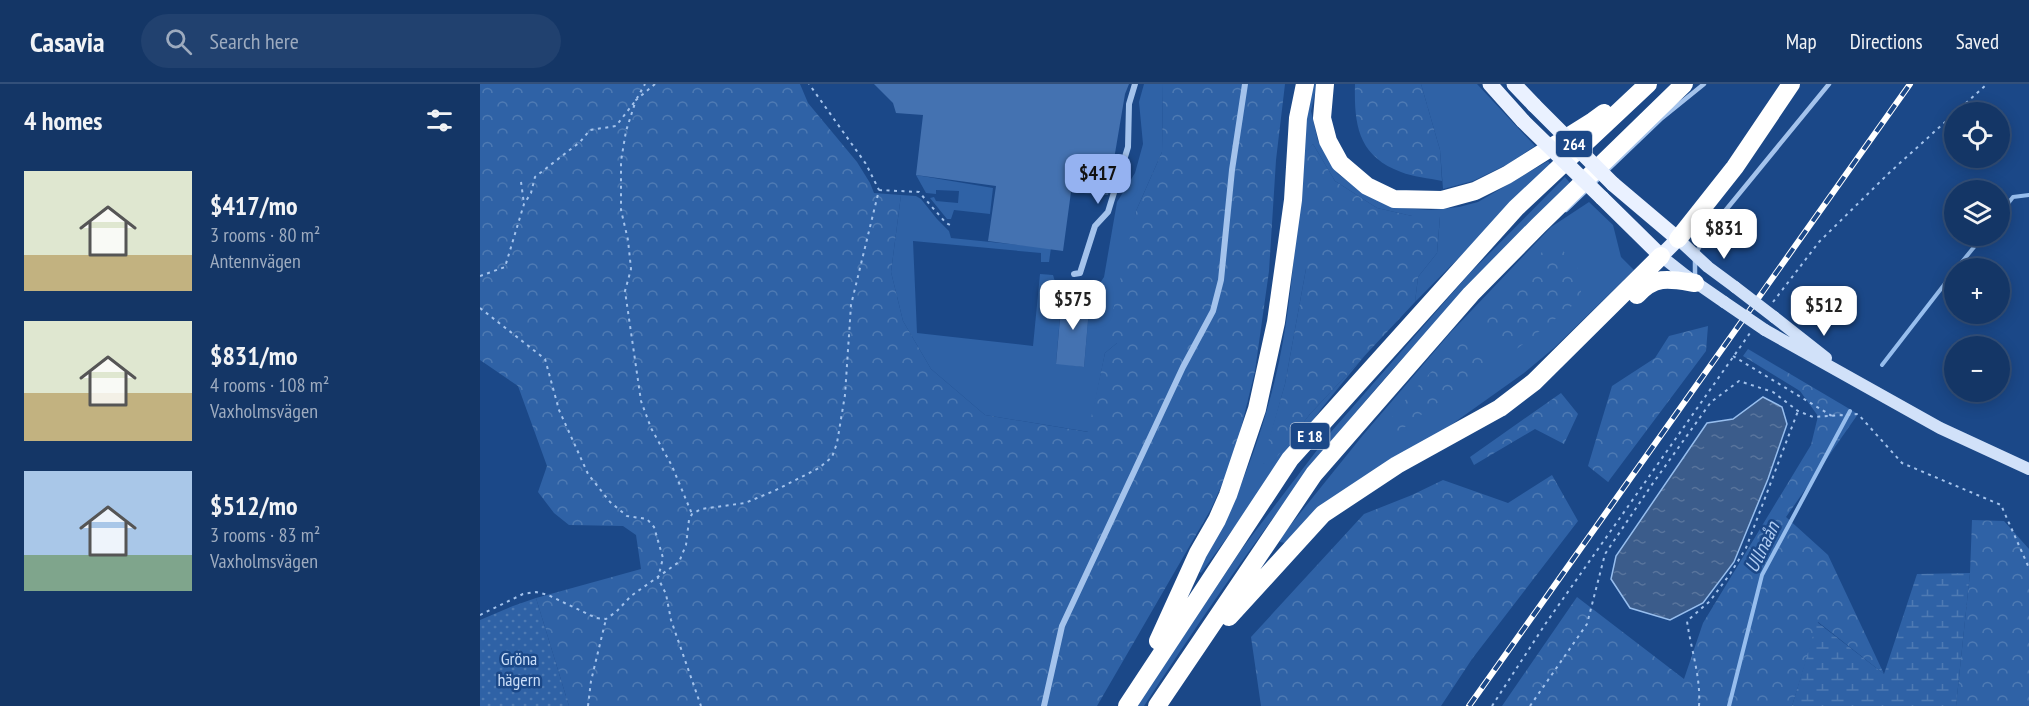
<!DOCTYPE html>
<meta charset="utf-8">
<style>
:root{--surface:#143666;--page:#21416f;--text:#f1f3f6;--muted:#9dabbf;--line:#33507a;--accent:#95b2f1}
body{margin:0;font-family:"PT Sans Narrow",sans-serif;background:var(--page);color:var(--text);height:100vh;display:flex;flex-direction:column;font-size:22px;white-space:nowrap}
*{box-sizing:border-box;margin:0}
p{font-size:20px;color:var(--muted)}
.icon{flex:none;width:33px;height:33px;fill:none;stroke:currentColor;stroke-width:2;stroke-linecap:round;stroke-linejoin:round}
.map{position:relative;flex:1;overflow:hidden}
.drawer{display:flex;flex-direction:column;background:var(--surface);width:480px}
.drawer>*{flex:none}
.tools{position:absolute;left:1464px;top:18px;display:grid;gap:12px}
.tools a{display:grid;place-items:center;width:66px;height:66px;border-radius:50%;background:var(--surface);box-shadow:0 3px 15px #0003,0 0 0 2px var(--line);font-size:30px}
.price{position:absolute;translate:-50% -51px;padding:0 14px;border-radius:12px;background:#fff;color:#222;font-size:20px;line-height:39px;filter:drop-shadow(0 2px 3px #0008)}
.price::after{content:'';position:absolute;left:50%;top:36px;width:18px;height:14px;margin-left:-9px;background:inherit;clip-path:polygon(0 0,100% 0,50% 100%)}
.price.on{background:var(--accent);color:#111}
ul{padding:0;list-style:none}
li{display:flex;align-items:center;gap:18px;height:150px;padding:0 24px}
li span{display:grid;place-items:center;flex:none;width:168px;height:120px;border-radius:0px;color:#555}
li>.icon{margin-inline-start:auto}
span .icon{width:72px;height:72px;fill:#fffc;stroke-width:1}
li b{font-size:26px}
h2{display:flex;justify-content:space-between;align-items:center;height:72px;padding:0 24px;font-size:26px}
header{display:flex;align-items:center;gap:36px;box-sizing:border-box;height:84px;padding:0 30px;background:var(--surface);border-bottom:2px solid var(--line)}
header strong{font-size:28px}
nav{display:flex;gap:33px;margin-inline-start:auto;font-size:21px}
.search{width:420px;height:54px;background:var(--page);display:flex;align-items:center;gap:15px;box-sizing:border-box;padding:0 21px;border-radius:33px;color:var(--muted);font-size:22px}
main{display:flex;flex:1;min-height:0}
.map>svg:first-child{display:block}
.grass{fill:#2f62a6}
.forest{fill:url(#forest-crowns)}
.wetland{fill:url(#wetland-marsh)}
.garden{fill:url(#garden-dots)}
.water{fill:url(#water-ripples);stroke:#97beee;stroke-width:1.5}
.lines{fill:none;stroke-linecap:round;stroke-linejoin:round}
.stream{stroke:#97beee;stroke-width:4}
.building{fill:#4472b1}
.path{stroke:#a4c3ec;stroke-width:2;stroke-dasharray:3 4.5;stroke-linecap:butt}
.service{stroke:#a4c3ec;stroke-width:4.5}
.minor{stroke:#a4c3ec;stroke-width:6}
.secondary{stroke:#d1e1f9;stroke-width:12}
.primary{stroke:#eaf1ff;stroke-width:15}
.motorway{stroke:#fff;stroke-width:18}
.rail-casing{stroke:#fff;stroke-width:6}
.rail{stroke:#1b4888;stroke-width:4;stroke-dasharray:11;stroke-linecap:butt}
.secondary-bridge{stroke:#d1e1f9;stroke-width:12}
.primary-bridge{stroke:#eaf1ff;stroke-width:15}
.labels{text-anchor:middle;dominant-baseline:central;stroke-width:5;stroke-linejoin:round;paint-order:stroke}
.shield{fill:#1b4888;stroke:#bbc8db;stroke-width:1.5}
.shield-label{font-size:16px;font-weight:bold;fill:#fff}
.park-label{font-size:18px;fill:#cadef9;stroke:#1b4888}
.water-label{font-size:20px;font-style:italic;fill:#b0cdf3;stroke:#1b4888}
</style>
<header>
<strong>Casavia</strong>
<div class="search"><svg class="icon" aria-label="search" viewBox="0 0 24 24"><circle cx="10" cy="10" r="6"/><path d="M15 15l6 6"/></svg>Search here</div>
<nav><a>Map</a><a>Directions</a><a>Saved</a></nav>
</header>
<main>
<section class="drawer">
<h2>4 homes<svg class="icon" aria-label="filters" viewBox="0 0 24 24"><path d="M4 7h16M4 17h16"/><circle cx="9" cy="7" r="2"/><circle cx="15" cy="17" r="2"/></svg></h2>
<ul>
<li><span style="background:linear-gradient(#dfe7d0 70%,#c2b280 0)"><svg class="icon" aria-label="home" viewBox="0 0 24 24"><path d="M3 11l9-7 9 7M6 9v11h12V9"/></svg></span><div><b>$417/mo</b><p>3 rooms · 80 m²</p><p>Antennvägen</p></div></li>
<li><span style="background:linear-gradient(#dfe7d0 60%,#c2b280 0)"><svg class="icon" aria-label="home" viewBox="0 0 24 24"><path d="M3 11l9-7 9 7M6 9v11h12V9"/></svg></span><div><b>$831/mo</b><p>4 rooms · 108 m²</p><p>Vaxholmsvägen</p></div></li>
<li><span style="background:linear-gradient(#a9c7e8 70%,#7fa58c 0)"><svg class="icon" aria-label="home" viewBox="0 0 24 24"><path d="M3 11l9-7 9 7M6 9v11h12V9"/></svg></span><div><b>$512/mo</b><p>3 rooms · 83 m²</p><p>Vaxholmsvägen</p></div></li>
</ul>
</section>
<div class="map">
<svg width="1549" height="622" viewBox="0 0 1549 622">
<defs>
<pattern id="forest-crowns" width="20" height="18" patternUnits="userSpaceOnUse" patternTransform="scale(1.5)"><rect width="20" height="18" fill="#2f62a6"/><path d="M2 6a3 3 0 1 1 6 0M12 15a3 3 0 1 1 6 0" fill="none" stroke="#4e7ab3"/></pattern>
<pattern id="wetland-marsh" width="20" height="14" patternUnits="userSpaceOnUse" patternTransform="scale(1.5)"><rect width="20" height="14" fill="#2f62a6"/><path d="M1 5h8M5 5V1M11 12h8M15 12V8" fill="none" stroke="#4e7ab3"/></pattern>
<pattern id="garden-dots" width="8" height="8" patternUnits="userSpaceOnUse" patternTransform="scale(1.5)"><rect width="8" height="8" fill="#2f62a6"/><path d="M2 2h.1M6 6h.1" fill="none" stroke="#4e7ab3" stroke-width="1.8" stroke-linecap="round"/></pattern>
<pattern id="water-ripples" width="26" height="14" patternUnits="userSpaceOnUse" patternTransform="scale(1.5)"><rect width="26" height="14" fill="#3b5c8b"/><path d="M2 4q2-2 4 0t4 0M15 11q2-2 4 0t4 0" fill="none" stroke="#58749c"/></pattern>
</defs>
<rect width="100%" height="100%" fill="#1b4888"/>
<path class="grass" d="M664,0H683L682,68L656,127L637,259L625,269L609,348L505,331L451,285L423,237L411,188L421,111L436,112L441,115L457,135L469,147L471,154L571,164L569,178H561V169L433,157L437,249L553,262L560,190L573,191L578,207L582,210L576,279L604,283L610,214L624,193L637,118L655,89L663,60L659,18Z
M830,0H837L831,27L838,57L858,90L890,113L920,124L951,126L979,123L998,118L1068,77L1071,81L935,218L938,193L957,169L960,133L932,132L897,124L855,97L833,60L826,69V185L805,300L783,379L790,381L830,330L886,270L842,324L721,489L718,487C751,430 774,375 791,311C809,245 814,177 819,109C822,72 826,36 830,0Z
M941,0H997L1055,62L1028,80L993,97L963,105L960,66Z
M436,91L513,104L509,138L510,130L474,126L471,135H467L450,114L454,113L456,117L478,119L479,107L456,106V110L446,109Z
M1085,93L1090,99C1009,181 929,263 856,352C787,438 724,530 664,622H657L761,466L850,349L989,190Z
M1109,118L1133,141L1141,173L1154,186L1074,264L1044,289L961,348L828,438L805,459L800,458V454L883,351L971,248L1071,143Z"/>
<path class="forest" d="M0,0H320L328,19L377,78L390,99L394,109L421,111L411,188L423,237L451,285L505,331L608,348L625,269L637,259L628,248L656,127L682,68L683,0H805L796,76L789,187L775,287L754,373L731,425L617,622H89L56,514L161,485L156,451L143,442L89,441L74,429L58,408L67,382L38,302L0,276Z
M875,0H941L960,66L962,97C949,94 933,93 921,88C878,72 874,41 875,0Z
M833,60L855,97L897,124L932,132H960L957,169L938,193L935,218L830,330L790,382L782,379L805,300L826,185L825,69Z
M1073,155L1097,183L1102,214L1029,271L1001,240Z
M1228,242L1226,267L1128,398L1108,382L1132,302L1175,274L1189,252Z
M982,254L1009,281L918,348L904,347L918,324Z
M1268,265L1378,330L1306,433L1348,471L1404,590L1338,538L1312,622H1022L1097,513L1204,595L1223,539L1331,361L1338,332L1320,307L1263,272Z
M1081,309L1098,330L1084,360L1055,345L994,381L990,373Z
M1072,391L1098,437L992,575L961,622H781L771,553L884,430L932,411L963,396L1028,419Z
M1492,436L1524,437L1549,465V622H1476L1490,489Z"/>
<path class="wetland" d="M1490,489L1476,622H1312L1337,538L1404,590L1437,490Z"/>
<path class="garden" d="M56,514L89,622H0V536L33,522Z"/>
<path class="water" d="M1283,313L1302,323L1307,340L1288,395L1254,478L1223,519L1190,536L1150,524L1131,495L1136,472L1227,339L1253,335Z"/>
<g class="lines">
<path class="stream" d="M1520,130L1533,113L1549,111
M1477,184L1503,152
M1402,281L1474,188
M1249,622L1282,491L1370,327"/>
</g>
<path class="building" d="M394,0H649L645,10L628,111L591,108L583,167L508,157L516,102L436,91L443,31L416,29L413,19Z
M582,212L610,214L604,283L576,280Z"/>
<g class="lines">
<path class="path" d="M175,0L156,16L146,47L141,77V126L148,156L151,185L145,207L161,317L171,344L192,382L212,430
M41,98L44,120
M399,106L439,108L466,139L472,142
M0,192L25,183L44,120L51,109L55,93L100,58L110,46L136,42L156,16L165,0
M1293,218L1339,158L1409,89L1507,0
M0,224L65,275L79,326L108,390L130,418L147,432L167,435L174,443L183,474L178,494L186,510L191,536L221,622
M1253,272L1352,332
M0,531L43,510L56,508L68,511L116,534L126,535L136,528L151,512L199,478L206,461L209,436L212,430L221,425L265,419L294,407L339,384L352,373L357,359L365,311L371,221L399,106L386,80L329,0
M108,622L111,597L126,535
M1012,622L1066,539L1270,249
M1050,622L1107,540L1125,470L1171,402L1231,318L1259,297L1293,308L1318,327L1333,333L1378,330L1422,379L1521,421L1549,484
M1219,622C1221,593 1211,566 1207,537L1230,517L1250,490L1266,464L1318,327"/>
<path class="service" d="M1086,126L1182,34L1224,0
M1215,194V171L1227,149L1349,0"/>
<path class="minor" d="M594,190L600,189L615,142L628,128L648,63L649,20L655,0
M564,622L582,542L703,283L733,227L741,196L752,86L765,0"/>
<path class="secondary" d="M1198,155L1228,183L1255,203
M1181,172L1205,191L1244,218
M1294,233L1346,274
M1285,246L1460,344L1549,385"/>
<path class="primary" d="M1010,0L1043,37
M1034,0L1054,21
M1122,114L1181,172L1198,155L1133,100"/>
<path class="motorway" d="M845,0L842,34L848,57L860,79L887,102L914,115L962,116L995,107L1027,91L1113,37L1124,29
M1198,155L1255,83L1311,0
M1157,211C1175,191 1190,195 1215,199
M749,533L843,430L917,381L1020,324L1054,298L1181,172
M678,557L718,469L737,436L748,411L777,325L796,238L813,116L818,34L825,0
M647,622L810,375L1036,124L1168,0
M677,622L834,390L991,210L1058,142L1204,0"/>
<defs>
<path id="rail" d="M989,622L1430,0"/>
</defs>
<use href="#rail" class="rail-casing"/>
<use href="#rail" class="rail"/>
<path class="secondary-bridge" d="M1255,203L1294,233
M1244,218L1285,246"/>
<path class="primary-bridge" d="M1054,21L1133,100
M1043,37L1122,114"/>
</g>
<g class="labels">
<g class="shield">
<rect x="1076" y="47" width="36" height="26" rx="4.5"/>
<rect x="810.5" y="339" width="39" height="26" rx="4.5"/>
</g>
<g class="shield-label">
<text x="1094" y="60">264</text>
<text x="830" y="352">E 18</text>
</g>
<g class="park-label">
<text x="39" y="574">Gröna<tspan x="39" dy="21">hägern</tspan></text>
</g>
<g class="water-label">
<text transform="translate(1282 463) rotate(-64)">Ullnaån</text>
</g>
</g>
</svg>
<div class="tools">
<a><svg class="icon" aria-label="locate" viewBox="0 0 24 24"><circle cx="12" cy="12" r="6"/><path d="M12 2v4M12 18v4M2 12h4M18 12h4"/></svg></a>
<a><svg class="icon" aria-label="layers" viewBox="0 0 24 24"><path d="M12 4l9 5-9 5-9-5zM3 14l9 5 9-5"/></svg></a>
<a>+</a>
<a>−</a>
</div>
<b class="price on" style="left:618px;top:121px">$417</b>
<b class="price" style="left:1244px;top:176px">$831</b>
<b class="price" style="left:593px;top:247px">$575</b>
<b class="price" style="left:1344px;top:253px">$512</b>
</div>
</main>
